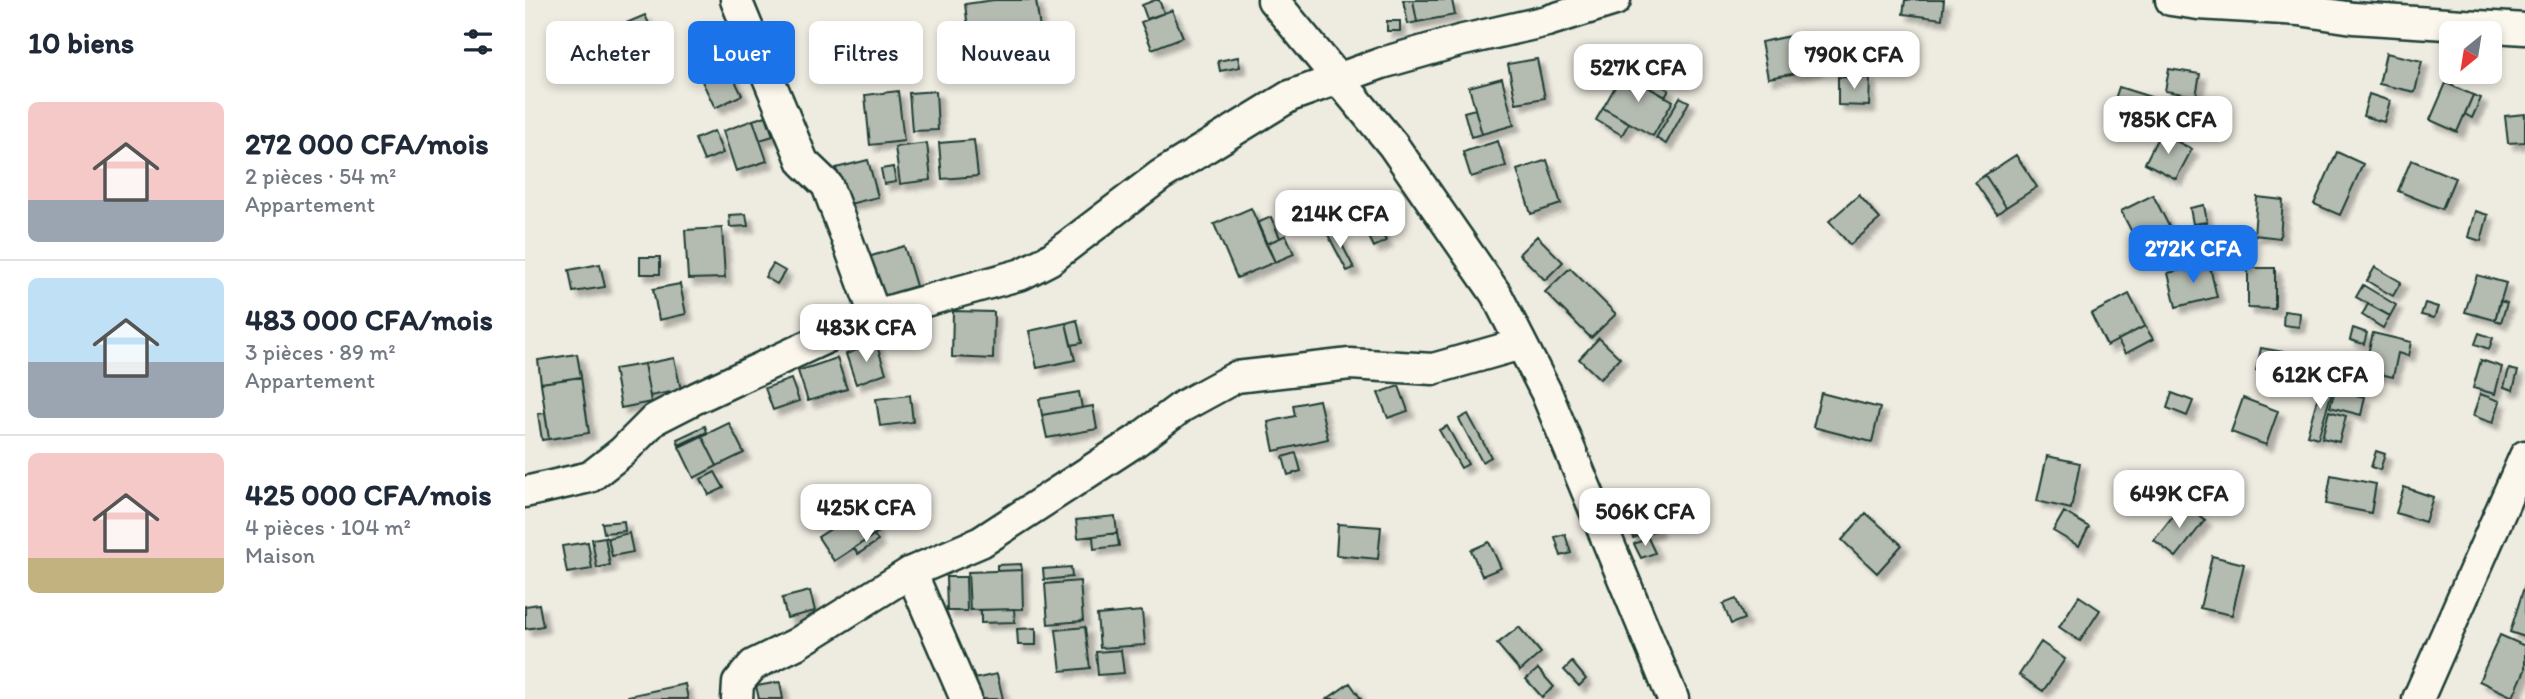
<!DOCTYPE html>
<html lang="fr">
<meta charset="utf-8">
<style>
:root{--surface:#fff;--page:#f6f6f7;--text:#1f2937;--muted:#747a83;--line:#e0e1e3;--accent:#1a73e8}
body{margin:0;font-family:Itim,sans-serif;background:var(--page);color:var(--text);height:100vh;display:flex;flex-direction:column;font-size:26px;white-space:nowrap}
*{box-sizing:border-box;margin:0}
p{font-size:23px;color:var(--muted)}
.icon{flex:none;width:38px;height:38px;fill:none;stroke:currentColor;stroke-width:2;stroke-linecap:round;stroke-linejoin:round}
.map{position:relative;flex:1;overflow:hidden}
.details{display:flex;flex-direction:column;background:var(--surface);width:525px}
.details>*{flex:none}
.hud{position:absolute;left:21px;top:21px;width:665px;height:63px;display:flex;gap:14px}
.needle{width:46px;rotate:210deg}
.fabs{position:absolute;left:1914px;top:21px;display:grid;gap:14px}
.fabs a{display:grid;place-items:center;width:63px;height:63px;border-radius:10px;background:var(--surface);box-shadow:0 4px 10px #0003;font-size:35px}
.price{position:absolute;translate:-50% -60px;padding:0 16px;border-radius:14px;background:#fff;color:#222;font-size:23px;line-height:46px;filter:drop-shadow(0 2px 4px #0008)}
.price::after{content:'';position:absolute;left:50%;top:42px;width:21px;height:16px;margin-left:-10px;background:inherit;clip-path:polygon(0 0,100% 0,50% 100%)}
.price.active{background:var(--accent);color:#fff}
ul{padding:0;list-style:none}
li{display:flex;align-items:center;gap:21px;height:175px;padding:0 28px}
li+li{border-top:2px solid var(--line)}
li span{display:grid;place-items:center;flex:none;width:196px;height:140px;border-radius:10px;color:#555}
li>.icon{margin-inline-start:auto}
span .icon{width:84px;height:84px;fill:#fffc;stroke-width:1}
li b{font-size:30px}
h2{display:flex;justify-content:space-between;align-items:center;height:84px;padding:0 28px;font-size:30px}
.chip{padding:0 24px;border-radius:10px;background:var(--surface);box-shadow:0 4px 10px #0003;font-size:24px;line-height:63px}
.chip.active{background:var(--accent);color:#fff}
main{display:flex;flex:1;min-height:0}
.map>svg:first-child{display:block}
.building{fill:#b4bbb0;stroke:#1f3d34;stroke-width:2;filter:url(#shadow)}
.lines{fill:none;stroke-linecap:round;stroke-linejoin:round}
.minor-casing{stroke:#1f3d34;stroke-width:35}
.minor{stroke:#fbf7ec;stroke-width:30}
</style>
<main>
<section class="details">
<h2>10 biens<svg class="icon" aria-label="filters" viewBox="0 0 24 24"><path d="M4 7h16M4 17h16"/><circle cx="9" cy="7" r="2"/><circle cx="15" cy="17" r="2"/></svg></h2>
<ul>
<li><span style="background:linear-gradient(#f6c9c9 70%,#9aa5b1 0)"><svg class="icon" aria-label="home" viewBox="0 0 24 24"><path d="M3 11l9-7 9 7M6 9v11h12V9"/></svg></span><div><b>272 000 CFA/mois</b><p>2 pièces · 54 m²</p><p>Appartement</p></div></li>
<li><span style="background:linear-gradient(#bfe0f5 60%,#9aa5b1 0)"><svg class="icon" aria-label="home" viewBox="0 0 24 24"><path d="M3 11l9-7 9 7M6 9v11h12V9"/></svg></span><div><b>483 000 CFA/mois</b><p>3 pièces · 89 m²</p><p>Appartement</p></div></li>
<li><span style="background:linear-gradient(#f6c9c9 75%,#c2b280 0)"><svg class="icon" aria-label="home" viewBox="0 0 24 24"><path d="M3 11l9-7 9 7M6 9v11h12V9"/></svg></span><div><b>425 000 CFA/mois</b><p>4 pièces · 104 m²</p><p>Maison</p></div></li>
</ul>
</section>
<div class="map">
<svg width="2000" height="699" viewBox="0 0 2000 699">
<defs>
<filter id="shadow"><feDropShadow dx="6" dy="6" stdDeviation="2" flood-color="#0004"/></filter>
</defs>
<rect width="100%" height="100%" fill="#eeece1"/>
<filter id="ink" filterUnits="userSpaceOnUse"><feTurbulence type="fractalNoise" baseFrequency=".0143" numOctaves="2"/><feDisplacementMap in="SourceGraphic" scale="14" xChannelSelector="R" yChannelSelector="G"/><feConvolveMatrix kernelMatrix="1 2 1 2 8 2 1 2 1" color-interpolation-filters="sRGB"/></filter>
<g filter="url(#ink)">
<path class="building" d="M469,0H511L517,44L446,53L440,4Z
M630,0H634L639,13L622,19L617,5Z
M878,0H888L892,22L883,24Z
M888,0H927L930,15L892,22Z
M1380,0H1419L1417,19L1378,14Z
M647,10L658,37L627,49L616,22Z
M120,15L133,43L107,54L94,26Z
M862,21H875V31H862Z
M1284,33L1291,69L1273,73L1265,36Z
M1265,36L1273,73L1243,78L1236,42Z
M353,47L355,65L337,67L335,49Z
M1861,53L1897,61L1890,92L1854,84Z
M713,57L715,67L695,71L693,61Z
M1012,59L1020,98L991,103L983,64Z
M200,60L217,95L190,108L173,73Z
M1102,66L1144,90L1140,97L1098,73Z
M1644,69L1675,74L1671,96L1640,91Z
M1098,73L1148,101L1128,136L1078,108Z
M1313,77L1345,78L1344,106L1313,105Z
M977,78L989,125L957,134L944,87Z
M1921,83L1948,95L1932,132L1905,120Z
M1594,87L1635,100L1628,124L1586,111Z
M373,91L379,141L345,145L340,95Z
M411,91L413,130L387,131L384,93Z
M1844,94L1865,101L1859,122L1838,116Z
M1948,95L1956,98L1947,118L1940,114Z
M1155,97L1164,102L1141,144L1131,138Z
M1078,108L1104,123L1097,135L1071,120Z
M950,109L957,134L946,137L939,112Z
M2000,114V142L1983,143L1980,116Z
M241,116L248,136L235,140L228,120Z
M228,120L242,161L211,171L198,131Z
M189,131L198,153L179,161L170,139Z
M1635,133L1667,149L1651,179L1620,163Z
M449,140L453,176L417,179L414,143Z
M973,141L981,166L946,177L938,152Z
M402,143L406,180L375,184L370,147Z
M1812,152L1838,164L1815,215L1789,204Z
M1491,155L1512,187L1481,207L1460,175Z
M343,160L353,197L320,205L311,168Z
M1022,160L1036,204L1006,214L992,170Z
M1886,160L1930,178L1917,209L1873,191Z
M368,167L371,182L359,184L356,169Z
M1460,175L1481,207L1472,214L1450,182Z
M1334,195L1355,219L1325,245L1304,221Z
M1628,195L1646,230L1614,246L1596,211Z
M1732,197L1758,200L1755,238L1729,235Z
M1679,205L1682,222L1668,224L1665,208Z
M726,208L750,262L712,278L689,224Z
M1950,211L1963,215L1956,241L1943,237Z
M221,214L223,226L205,227L204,215Z
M746,217L755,238L741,244L732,223Z
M850,219L861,241L849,247L838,225Z
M197,228L200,278L163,279L160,230Z
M809,229L829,268L822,271L802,233Z
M761,235L769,254L750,262L741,244Z
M1012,236L1038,262L1020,280L994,254Z
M379,246L391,286L352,298L340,258Z
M115,257H135V274H115Z
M1684,263L1692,297L1651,307L1643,273Z
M75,264L80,287L48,292L44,270Z
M248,264L260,271L252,284L240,277Z
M1850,267L1876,282L1868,296L1842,281Z
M1045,268L1091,314L1066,338L1020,292Z
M1723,268H1750V309L1723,308Z
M1952,275L1981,283L1970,320L1940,312Z
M155,284L161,314L134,320L128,289Z
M1838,285L1871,305L1865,316L1831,297Z
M1604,294L1620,326L1582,346L1566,314Z
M1975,301L1982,303L1976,322L1970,320Z
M1900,303L1913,307L1909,318L1896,315Z
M1843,304L1865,316L1858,328L1837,315Z
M428,311L469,312L468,359L427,357Z
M1759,311L1775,313L1774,327L1758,325Z
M552,320L557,343L546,345L541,323Z
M541,323L550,360L512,368L504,331Z
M1620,326L1628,339L1600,354L1593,340Z
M1828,328L1842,333L1839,344L1825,340Z
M1848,333L1886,342L1883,356L1873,353L1868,377L1839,370Z
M1954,333L1968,338L1964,349L1950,344Z
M1074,338L1095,358L1075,379L1054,359Z
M351,343L361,373L331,384L321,354Z
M1736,348L1764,353L1759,377L1731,371Z
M52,354L56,377L16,383L13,360Z
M149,358L156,390L125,396L119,364Z
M312,358L322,389L283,401L273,371Z
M1806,359L1836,367L1831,386L1801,377Z
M1956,360L1977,367L1970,394L1948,388Z
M119,364L126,402L96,408L89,369Z
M1984,369L1993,371L1988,390L1979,387Z
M56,377L64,433L24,439L16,383Z
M266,379L274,401L248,410L240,388Z
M1796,385L1808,388L1793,438L1782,435Z
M874,386L883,411L863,418L853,393Z
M1810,390L1840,397L1836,415L1805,407Z
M554,392L557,408L517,415L514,399Z
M1296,393L1355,408L1347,442L1288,427Z
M1647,393L1668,401L1662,416L1642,408Z
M1955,394L1975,401L1968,423L1948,416Z
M385,395L388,422L355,426L351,399Z
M1718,398L1753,411L1741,445L1706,432Z
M794,400L803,439L749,451L743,422L770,416L768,405Z
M568,406L572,429L522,438L517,415Z
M1804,411L1821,416L1814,442L1797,438Z
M20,413L24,439L17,440L13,414Z
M943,414L966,457L957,462L934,419Z
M204,423L219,453L192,466L177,436Z
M180,426L182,432L154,445L152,439Z
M922,426L943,464L936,468L914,430Z
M177,436L192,466L169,478L154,447Z
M1851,451L1860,454L1855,470L1846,467Z
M771,453L776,471L763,475L758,457Z
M1522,456L1555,463L1546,509L1512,501Z
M190,472L199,488L184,495L176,479Z
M1806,475L1851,484L1846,513L1801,504Z
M1879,487L1908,497L1900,522L1871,513Z
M1119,495L1132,530L1108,538L1095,503Z
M1658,503L1680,520L1651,557L1629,540Z
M337,509L352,533L309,561L293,537Z
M1539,512L1564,527L1554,546L1528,531Z
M1341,513L1377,545L1352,573L1317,540Z
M590,516L592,533L553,538L551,520Z
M99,521L100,531L79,533L77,523Z
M813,524L856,527L853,559L811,555Z
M104,533L108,552L87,556L83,538Z
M592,533L594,546L569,549L568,536Z
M1040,534L1046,553L1036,556L1030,537Z
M349,535L353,541L333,554L329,548Z
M80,537L85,565L72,568L67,539Z
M1123,538L1130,553L1116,558L1109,544Z
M63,542L67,569L42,573L37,546Z
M964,542L976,568L957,576L946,550Z
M1687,556L1719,564L1707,615L1675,608Z
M496,564L497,570L472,571V565Z
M546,567L547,577L519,580L518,569Z
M497,570L498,609L445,610L443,572Z
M421,577H441L442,611H422Z
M555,581L558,621L523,624L520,584Z
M2000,584V637L1985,632Z
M285,591L290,611L262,618L257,598Z
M1554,596L1575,610L1555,641L1534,627Z
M1211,599L1219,619L1206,624L1198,604Z
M14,604L18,626L0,629V606Z
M489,609L490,622L456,623V610Z
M617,611L620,645L575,648L572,615Z
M560,627L565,668L536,671L531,630Z
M994,627L1016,653L995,671L972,644Z
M511,628V645H493L492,629Z
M1975,635L2000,646V670L1988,697L1954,681Z
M1516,642L1540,659L1518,691L1494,675Z
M596,650L599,673L573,675L571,652Z
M1047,662L1061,679L1054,686L1039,670Z
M1013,669L1029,687L1017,697L1001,679Z
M472,674L478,699H454L449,679Z
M255,682L258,699H234L231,686Z
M825,683L836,699H802Z
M160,684L163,699H103V696Z"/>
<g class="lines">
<defs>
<path id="minor" d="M211,0L278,162L302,185L350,315
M748,0L868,145L971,294L1021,392L1148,699
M1646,0L1673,4L1774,10L1828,18L2000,29
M0,492L65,477L97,452L130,419L171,398L350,315L497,274L524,260L636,175L765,96L857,63L934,41L1022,21L1090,0
M386,572L441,699
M212,699L213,683L228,665L271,644L386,572L456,542L611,441L658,406L711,377L825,364L908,369L996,344
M1893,699L2000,456"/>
</defs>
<use href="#minor" class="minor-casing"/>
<use href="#minor" class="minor"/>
</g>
</g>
</svg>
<div class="fabs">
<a><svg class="needle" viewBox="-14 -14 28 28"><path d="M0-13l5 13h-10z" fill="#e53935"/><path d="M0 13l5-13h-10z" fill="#747a83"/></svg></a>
</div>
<b class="price" style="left:1329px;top:91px">790K CFA</b>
<b class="price" style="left:1113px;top:104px">527K CFA</b>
<b class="price" style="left:1643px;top:156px">785K CFA</b>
<b class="price" style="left:815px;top:250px">214K CFA</b>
<b class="price active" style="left:1668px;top:285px">272K CFA</b>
<b class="price" style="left:341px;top:364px">483K CFA</b>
<b class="price" style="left:1795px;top:411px">612K CFA</b>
<b class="price" style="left:1654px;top:530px">649K CFA</b>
<b class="price" style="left:341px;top:544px">425K CFA</b>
<b class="price" style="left:1120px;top:548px">506K CFA</b>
<div class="hud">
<a class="chip">Acheter</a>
<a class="chip active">Louer</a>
<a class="chip">Filtres</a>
<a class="chip">Nouveau</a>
</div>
</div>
</main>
